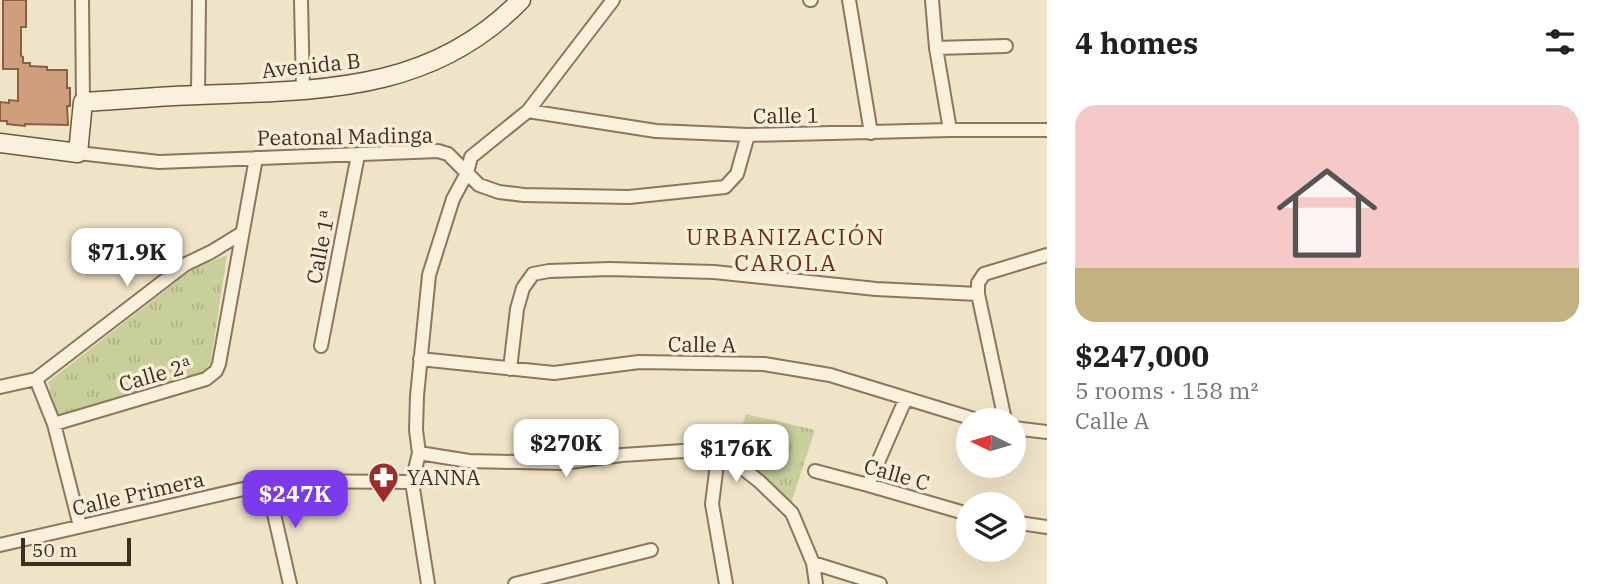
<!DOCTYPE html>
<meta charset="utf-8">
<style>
:root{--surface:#fff;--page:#f2f2f2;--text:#202124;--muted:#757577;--accent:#7c3aed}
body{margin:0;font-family:"IBM Plex Serif",serif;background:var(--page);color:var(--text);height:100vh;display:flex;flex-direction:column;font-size:26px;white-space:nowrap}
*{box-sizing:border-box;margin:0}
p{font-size:23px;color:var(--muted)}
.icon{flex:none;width:38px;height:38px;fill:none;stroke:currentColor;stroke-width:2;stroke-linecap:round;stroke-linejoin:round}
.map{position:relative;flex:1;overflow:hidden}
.details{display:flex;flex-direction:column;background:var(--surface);width:560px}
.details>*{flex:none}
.needle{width:46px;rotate:275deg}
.buttons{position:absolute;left:956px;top:408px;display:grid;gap:14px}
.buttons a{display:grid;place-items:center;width:70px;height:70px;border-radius:50%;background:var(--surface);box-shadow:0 7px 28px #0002;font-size:35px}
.scale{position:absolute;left:21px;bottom:18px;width:110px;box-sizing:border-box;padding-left:7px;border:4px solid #3d2e20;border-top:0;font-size:19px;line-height:24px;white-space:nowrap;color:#3d2e20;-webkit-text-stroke:5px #f7eed8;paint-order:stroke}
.price{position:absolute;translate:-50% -60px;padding:0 16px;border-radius:14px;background:#fff;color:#222;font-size:23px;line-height:46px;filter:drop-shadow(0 2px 4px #0008)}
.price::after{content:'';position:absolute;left:50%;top:42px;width:21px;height:16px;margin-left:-10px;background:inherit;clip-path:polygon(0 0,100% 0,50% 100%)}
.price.current{background:var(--accent);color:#fff}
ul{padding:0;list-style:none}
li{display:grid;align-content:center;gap:14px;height:371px;padding:0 28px}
li span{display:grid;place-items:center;height:217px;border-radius:21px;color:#555}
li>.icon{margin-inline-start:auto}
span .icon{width:126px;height:126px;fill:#fffc;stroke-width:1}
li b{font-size:30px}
h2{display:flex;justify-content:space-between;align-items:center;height:84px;padding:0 28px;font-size:30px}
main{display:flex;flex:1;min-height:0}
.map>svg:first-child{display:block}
.park{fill:url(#park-tufts)}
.building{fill:#cf9f7d;stroke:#8d5f41;stroke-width:2}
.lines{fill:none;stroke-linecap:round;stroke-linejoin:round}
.street-casing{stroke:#8d765c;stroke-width:16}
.secondary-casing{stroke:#6f573f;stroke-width:21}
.street{stroke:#faf1dc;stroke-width:12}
.secondary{stroke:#faf1dc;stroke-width:18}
.labels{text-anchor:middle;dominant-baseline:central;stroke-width:7;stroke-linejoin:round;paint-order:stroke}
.street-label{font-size:21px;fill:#3d2e20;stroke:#f7eed8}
.poi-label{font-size:21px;fill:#3d2e20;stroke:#f7eed8;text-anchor:start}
.neighbourhood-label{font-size:23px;letter-spacing:2px;fill:#6b2e1e;stroke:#f7eed8}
</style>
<main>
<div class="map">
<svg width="1047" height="584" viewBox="0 0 1047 584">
<defs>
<pattern id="park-tufts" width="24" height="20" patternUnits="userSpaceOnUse" patternTransform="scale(1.75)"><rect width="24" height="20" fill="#c9cf9b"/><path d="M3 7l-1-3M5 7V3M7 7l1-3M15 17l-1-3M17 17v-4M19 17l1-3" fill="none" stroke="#aeb285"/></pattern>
</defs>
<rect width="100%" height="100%" fill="#f0e4c8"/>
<path class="park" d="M227,255L211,361L203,375L57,416L48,382L194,268Z
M746,414L815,430L791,503L733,455Z"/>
<path class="building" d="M3,0H26V27H21V56L23,57V63H30V66L47,67V70H67V88H70V106H67L68,125L25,124V126L7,124V121H0V102L9,103V100L18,101V69H3Z"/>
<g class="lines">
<defs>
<path id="street" d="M82,0L83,102
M301,0L303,91
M810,0H811
M849,0L871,133
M932,0L936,48L950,130
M936,48L1006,46
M198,95L199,0
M528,111L656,131L748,135L950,130H1047
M78,153L159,162L438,151L448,154L479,185L499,192L524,195L629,197L725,187L737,174L748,135
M321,346L358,155
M420,359L554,373L639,362L764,364L830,375L977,420
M510,369L517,309L523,288L533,274L549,271L610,269L714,272L876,289L978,294
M36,379L54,424L80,526
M0,387L36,379L186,264L211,252L242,233
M1005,420L978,294V283L984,274L1047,255
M54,424L206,379L216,371L219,364L256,158
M1013,428L1047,432
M419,453L469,461L562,463L622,455L683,451L705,452L718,456
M815,471L868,485L968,514
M267,483L290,584
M868,485L906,398
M1013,522L1047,527
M0,545L278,481L412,482
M813,563L880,584
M428,584L412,482L419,453L416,430L417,396L429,275L453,199L467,173L471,157L528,111L613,0
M515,584L651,550
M726,584L712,504L718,456L741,467L760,482L792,513L813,563L816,584"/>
<path id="secondary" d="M0,143L78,153L83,102C121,100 161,96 199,95C320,90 431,93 521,0"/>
</defs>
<use href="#street" class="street-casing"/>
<use href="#secondary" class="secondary-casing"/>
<use href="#street" class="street"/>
<use href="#secondary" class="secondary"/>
</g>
<defs>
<symbol id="pharmacy-pin" viewBox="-11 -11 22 30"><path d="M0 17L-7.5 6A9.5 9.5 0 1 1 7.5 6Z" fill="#9e2a2b" stroke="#f7eed8"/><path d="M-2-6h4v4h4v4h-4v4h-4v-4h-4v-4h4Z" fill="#fff"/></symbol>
</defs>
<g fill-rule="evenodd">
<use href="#pharmacy-pin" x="366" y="460" width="35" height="47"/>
</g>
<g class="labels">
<g class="street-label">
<text transform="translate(311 65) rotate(-6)">Avenida B</text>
<text transform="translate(786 115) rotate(-1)">Calle 1</text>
<text transform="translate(345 136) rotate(-1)">Peatonal Madinga</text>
<text transform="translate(320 247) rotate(-79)">Calle 1ª</text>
<text transform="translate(702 344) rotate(1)">Calle A</text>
<text transform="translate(155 374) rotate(-16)">Calle 2ª</text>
<text transform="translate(897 474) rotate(16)">Calle C</text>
<text transform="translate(138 493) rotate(-13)">Calle Primera</text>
</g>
<g class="poi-label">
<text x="407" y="477">YANNA</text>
</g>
<g class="neighbourhood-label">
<text x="786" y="236">URBANIZACIÓN<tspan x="786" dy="26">CAROLA</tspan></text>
</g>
</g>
</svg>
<div class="buttons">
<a><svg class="needle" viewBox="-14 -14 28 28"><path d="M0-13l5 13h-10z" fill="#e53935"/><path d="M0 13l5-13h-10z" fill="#757577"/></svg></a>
<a><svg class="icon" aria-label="layers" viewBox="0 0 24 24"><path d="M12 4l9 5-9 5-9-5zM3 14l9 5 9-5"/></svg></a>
</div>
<div class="scale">50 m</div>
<b class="price" style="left:127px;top:288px">$71.9K</b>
<b class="price" style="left:566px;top:479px">$270K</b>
<b class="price" style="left:736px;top:484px">$176K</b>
<b class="price current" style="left:295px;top:530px">$247K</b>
</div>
<section class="details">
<h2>4 homes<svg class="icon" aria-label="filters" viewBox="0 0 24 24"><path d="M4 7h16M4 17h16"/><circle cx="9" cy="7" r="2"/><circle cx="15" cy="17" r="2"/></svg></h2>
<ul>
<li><span style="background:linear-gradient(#f6c9c9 75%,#c2b280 0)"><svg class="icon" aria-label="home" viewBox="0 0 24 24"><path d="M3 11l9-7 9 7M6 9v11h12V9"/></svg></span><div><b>$247,000</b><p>5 rooms · 158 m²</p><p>Calle A</p></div></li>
</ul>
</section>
</main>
